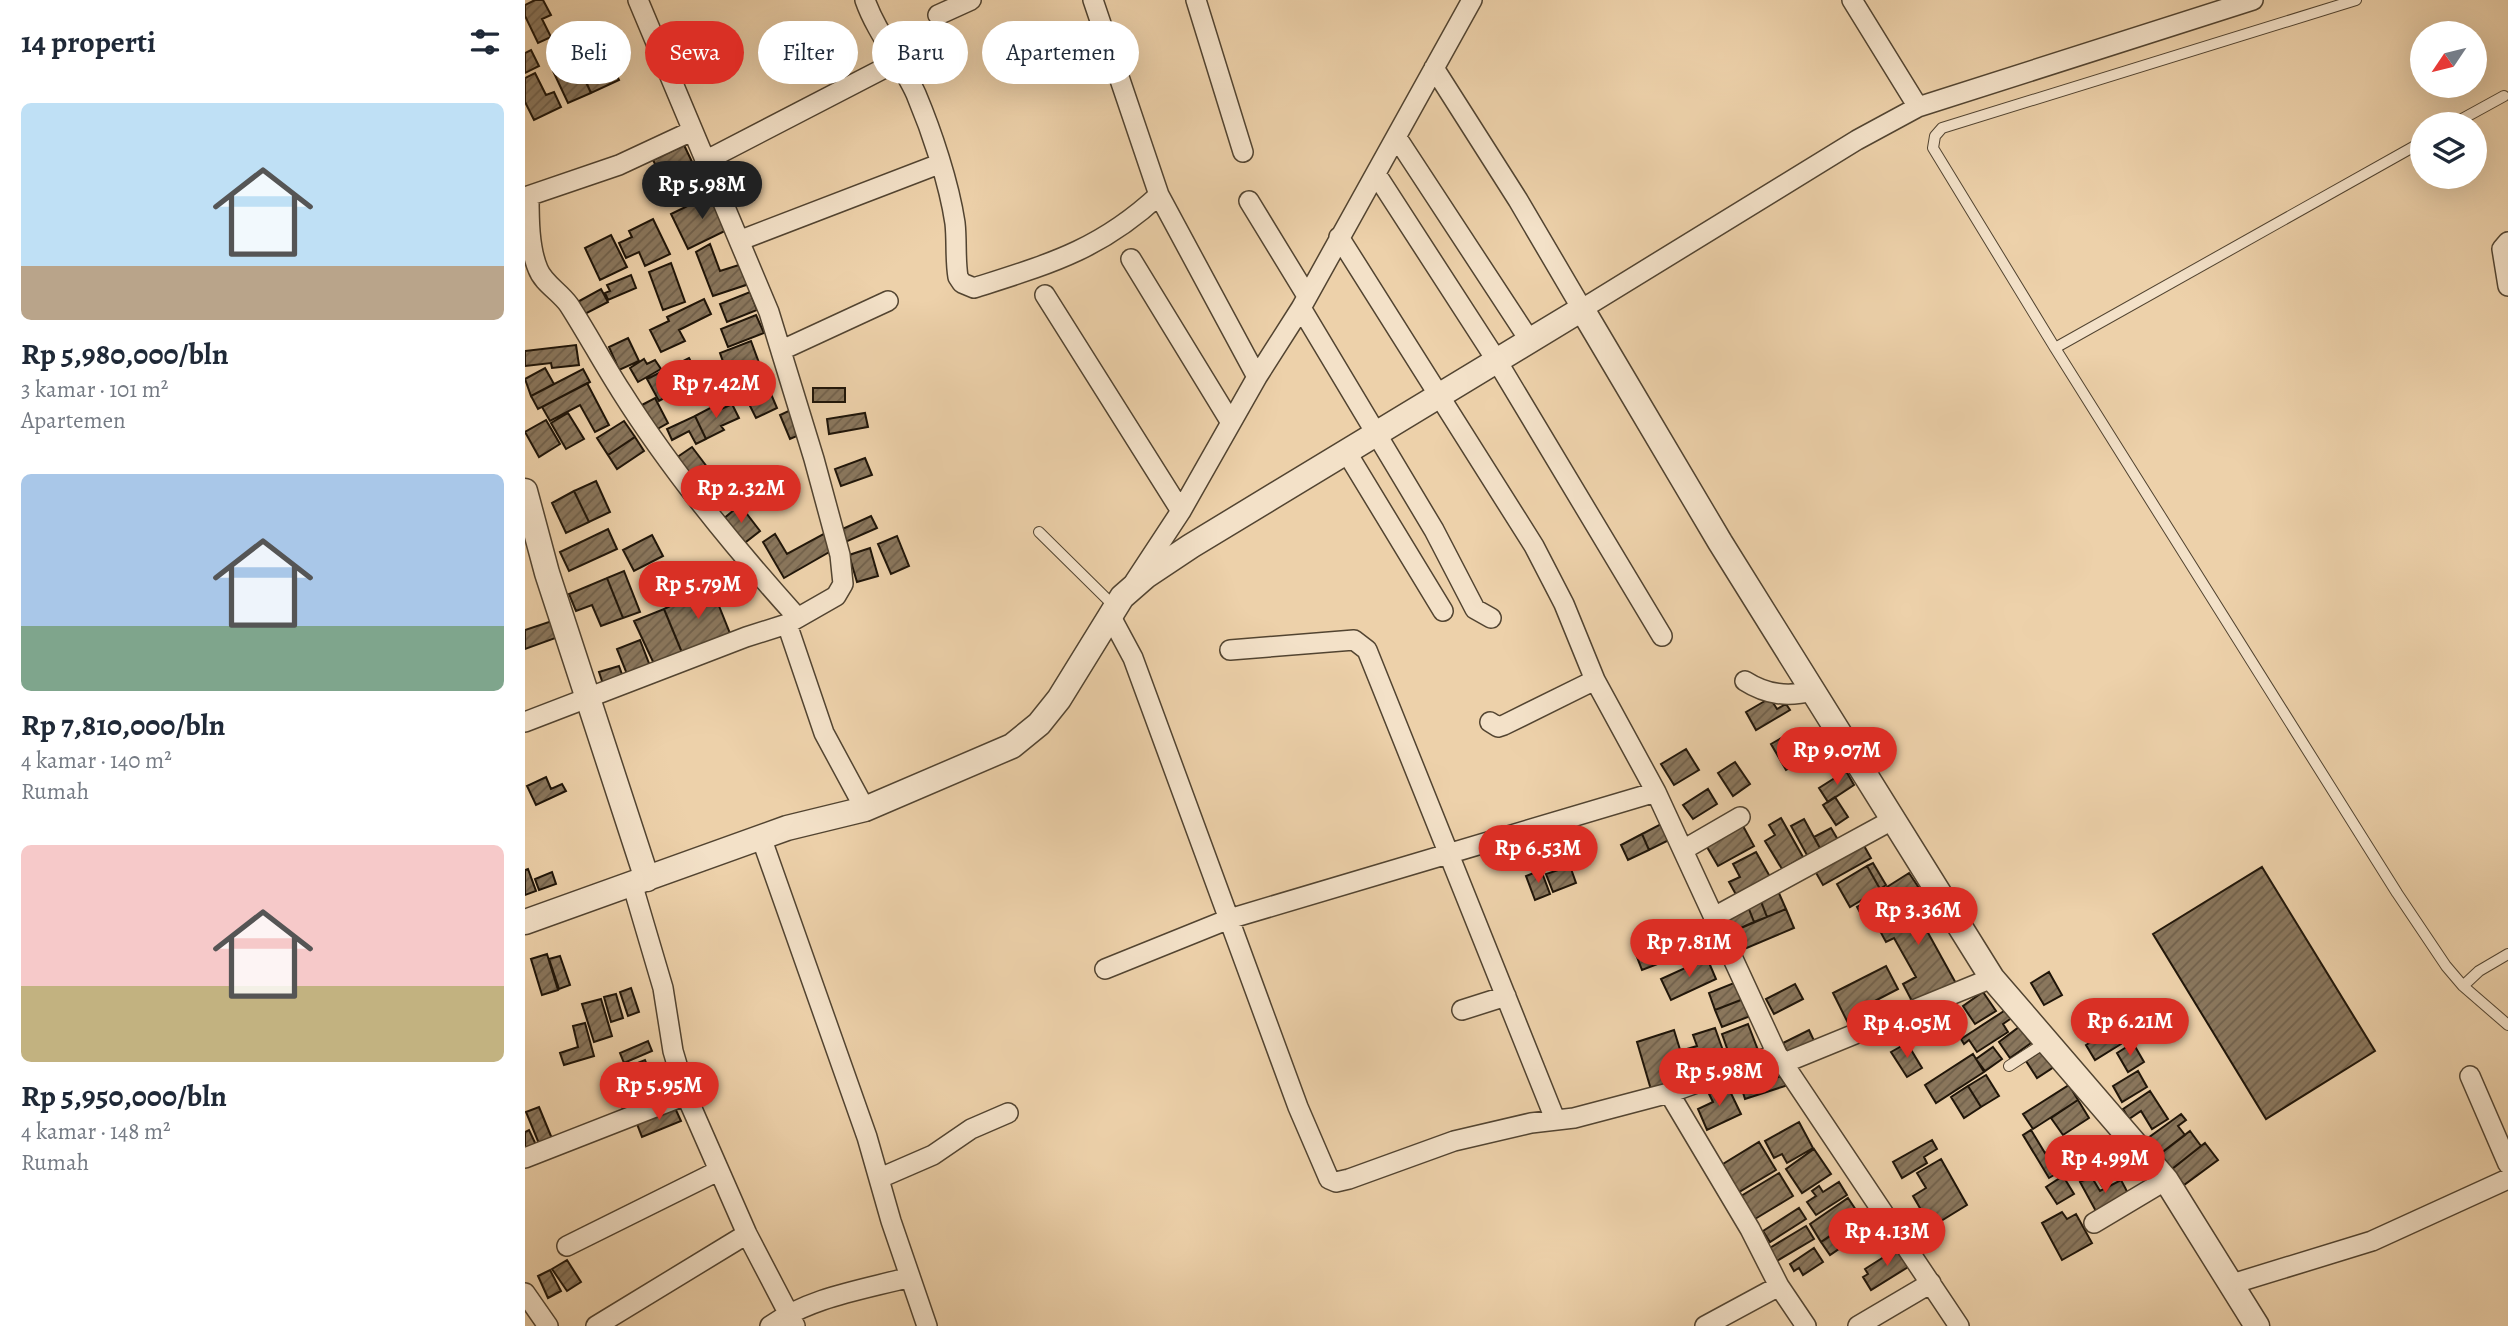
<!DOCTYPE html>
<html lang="id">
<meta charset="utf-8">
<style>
:root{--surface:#fff;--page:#f6f6f7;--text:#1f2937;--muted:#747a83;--accent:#d93025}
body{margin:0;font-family:Alegreya,serif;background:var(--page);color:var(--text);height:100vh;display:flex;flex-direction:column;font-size:26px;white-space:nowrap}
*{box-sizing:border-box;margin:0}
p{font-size:23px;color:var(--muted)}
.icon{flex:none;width:38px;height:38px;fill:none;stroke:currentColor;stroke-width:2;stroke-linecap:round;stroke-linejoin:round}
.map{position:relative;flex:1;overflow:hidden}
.panel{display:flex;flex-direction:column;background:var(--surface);width:525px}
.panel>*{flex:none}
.banner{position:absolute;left:21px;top:21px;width:665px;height:63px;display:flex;gap:14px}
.needle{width:46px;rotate:235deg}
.buttons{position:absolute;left:1885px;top:21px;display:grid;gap:14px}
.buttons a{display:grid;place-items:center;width:77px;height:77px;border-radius:50%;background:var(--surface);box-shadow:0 7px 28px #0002;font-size:35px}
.price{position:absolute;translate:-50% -60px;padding:0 16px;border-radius:24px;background:var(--accent);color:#fff;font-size:23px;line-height:46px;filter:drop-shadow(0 2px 4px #0008)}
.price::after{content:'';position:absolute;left:50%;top:42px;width:21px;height:16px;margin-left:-10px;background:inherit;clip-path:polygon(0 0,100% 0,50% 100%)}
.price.selected{background:#222;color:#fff}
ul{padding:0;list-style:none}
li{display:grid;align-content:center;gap:14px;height:371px;padding:0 21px}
li span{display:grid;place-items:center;height:217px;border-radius:10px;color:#555}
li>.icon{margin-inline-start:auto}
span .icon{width:126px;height:126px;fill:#fffc;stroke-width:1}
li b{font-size:30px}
h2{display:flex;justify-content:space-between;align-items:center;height:84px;padding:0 21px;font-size:30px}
.chip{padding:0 24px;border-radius:32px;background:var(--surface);box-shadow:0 7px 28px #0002;font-size:24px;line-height:63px}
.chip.selected{background:var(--accent);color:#fff}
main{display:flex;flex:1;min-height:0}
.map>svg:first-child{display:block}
.building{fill:url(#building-hatch);stroke:#1f1509;stroke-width:2}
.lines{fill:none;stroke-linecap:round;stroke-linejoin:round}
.service-casing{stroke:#524431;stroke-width:12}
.minor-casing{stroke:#524431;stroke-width:22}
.tertiary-casing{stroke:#524431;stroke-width:27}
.service{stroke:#f3e1c8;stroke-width:10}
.minor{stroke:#f3e1c8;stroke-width:19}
.tertiary{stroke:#f3e1c8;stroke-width:24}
</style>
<main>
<section class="panel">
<h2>14 properti<svg class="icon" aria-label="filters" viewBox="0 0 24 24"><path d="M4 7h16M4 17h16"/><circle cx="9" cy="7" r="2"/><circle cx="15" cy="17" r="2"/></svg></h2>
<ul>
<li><span style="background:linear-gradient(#bfe0f5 75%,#b9a48a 0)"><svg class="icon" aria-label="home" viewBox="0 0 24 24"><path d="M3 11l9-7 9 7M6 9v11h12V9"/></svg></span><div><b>Rp 5,980,000/bln</b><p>3 kamar · 101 m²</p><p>Apartemen</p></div></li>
<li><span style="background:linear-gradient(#a9c7e8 70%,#7fa58c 0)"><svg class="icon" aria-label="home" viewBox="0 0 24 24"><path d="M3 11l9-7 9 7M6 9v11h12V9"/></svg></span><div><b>Rp 7,810,000/bln</b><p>4 kamar · 140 m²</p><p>Rumah</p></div></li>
<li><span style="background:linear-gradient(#f6c9c9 65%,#c2b280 0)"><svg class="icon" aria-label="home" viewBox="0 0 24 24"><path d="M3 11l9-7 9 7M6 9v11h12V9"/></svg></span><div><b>Rp 5,950,000/bln</b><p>4 kamar · 148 m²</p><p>Rumah</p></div></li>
</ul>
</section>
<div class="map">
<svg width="1983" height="1326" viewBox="0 0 1983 1326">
<defs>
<pattern id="building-hatch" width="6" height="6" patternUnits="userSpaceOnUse" patternTransform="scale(1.75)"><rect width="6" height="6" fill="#8a775d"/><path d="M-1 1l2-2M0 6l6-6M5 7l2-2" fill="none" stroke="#70604b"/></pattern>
</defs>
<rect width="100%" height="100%" fill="#edd1aa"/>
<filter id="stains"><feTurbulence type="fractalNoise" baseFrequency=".00286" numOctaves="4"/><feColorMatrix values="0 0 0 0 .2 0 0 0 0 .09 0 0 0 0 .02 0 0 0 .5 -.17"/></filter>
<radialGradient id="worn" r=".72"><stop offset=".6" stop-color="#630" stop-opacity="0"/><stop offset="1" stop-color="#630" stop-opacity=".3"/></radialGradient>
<path class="building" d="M10,0H18L26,15L17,19L26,37L13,43L0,16V5Z
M76,43L94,80L66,93L49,55Z
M6,50L14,66L0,73V53Z
M51,61L66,93L43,103L28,71Z
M10,73L21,95L29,92L36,107L9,120L0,102V78Z
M159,145L169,166L159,171L163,179L143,190L128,160Z
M191,192L208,227L163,249L146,214Z
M128,219L145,254L120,266L114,252L101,258L94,243L107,237L104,231Z
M86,235L102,267L75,280L60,248Z
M185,244L195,271L217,264L224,284L188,296L171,252Z
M146,263L160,302L138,310L124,272Z
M106,275L111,288L83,300L80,293L85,291L82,285Z
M76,289L83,302L54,317L47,305Z
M225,292L232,310L202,322L195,304Z
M179,299L186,314L154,330L160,341L136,352L125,330L144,321L142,317Z
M231,315L239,333L203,347L196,329Z
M103,338L114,361L94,370L84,347Z
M226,341L241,382L209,393L195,353Z
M51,345L54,365L27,368L26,363L0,366V351Z
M164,358L175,379L134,401L122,379Z
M119,359L122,364L130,360L136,369L113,382L105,368Z
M20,368L29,384L6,396L0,379Z
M58,369L65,382L13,409L6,396Z
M62,383L84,425L70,432L55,405L25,421L17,407Z
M243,387L252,408L231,418L221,398Z
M288,388H320V402H288Z
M130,398L143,423L127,432L113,407Z
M207,404L214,418L196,426L199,430L181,439L170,416L187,407L190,412Z
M270,408L281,432L265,439L255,415Z
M43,413L59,439L41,449L26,423Z
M340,413L343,427L304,434L302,419Z
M170,416L181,439L171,444L164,431L147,440L142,429Z
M21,420L35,444L14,457L0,432Z
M99,421L110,437L83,455L72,438Z
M110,437L119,451L92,469L83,455Z
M167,447L198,488L182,500L151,458Z
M340,458L347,475L316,486L310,469Z
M71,481L85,512L64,522L49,491Z
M49,491L64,522L41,533L27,503Z
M215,505L235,531L217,545L197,520Z
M346,516L352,528L318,543L313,531Z
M83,529L92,549L44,571L35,552Z
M304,531L306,551L259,578L238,542L250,534L262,554Z
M127,535L138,556L109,571L98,550Z
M372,536L384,566L366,574L353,544Z
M345,548L353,576L332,582L324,555Z
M99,571L115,612L98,618L82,578Z
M82,578L98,618L76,626L67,605L51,611L44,594Z
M186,586L206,636L158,655L139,609Z
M139,609L158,655L130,666L109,621Z
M30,620L36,636L0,649V630Z
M115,640L125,666L102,674L92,649Z
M94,666L99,680L79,687L74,672Z
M1245,698L1252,709L1261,704L1265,710L1231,730L1221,712Z
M1287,733L1297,750L1261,770L1246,744L1260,736L1265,745Z
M1161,749L1174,770L1149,785L1136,764Z
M1210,762L1225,784L1208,796L1193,773Z
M1321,771L1329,785L1303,802L1294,788Z
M21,777L26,789L37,784L41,791L11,805L2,786Z
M1183,789L1192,804L1168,819L1158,805Z
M1310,797L1323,817L1311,825L1298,805Z
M1256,818L1278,857L1257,869L1240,841L1250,835L1244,825Z
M1279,819L1296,850L1283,857L1266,826Z
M1138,823L1146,839L1124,850L1117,834Z
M1218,826L1229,846L1193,866L1182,847Z
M1306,828L1313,840L1296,850L1289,837Z
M1117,834L1124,850L1103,860L1096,845Z
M1338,844L1346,858L1298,885L1290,871Z
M1231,852L1248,882L1214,900L1204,882L1215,877L1208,864Z
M1348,863L1361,885L1355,889L1342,866Z
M1045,866L1051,883L1028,892L1021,874Z
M1342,866L1355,889L1325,907L1312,884Z
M1737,867L1850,1051L1741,1119L1628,934Z
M3,869L11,891L0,895V870Z
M1016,870L1025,894L1010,900L1001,876Z
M27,872L31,884L14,890L10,879Z
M1384,873L1394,888L1372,902L1362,887Z
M1404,890L1416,912L1397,922L1433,987L1389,1005L1378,984L1391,977L1369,938L1361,942L1349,920Z
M1253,891L1261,909L1242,917L1235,899Z
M1354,895L1363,909L1340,922L1332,907Z
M1235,899L1242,917L1229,922L1222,904Z
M1222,904L1229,922L1209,931L1201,913Z
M1261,909L1269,928L1217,950L1209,931Z
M1142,926L1148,943L1159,939L1164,952L1117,970L1107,944Z
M22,954L33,990L17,995L6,959Z
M35,956L45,985L34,989L24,959Z
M1182,958L1191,979L1146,1000L1136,979Z
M1361,966L1373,989L1342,1005L1346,1013L1324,1025L1308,993Z
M1524,972L1537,995L1519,1005L1506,983Z
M1214,981L1221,998L1190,1010L1184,993Z
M1270,984L1278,999L1249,1014L1241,999Z
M106,988L114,1012L103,1016L95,992Z
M1458,992L1471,1011L1450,1024L1438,1006Z
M91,994L98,1018L86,1022L79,997Z
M1221,998L1228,1015L1197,1027L1190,1010Z
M76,999L87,1036L69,1042L57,1004Z
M1482,1009L1488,1017L1478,1024L1483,1032L1452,1052L1444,1040L1439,1044L1436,1039Z
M60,1023L69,1056L39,1065L35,1053L53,1047L48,1026Z
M1223,1024L1236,1058L1209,1068L1197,1034Z
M1494,1027L1506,1043L1485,1058L1474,1042Z
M1190,1028L1201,1059L1169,1069L1162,1049L1172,1046L1168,1035Z
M1587,1029L1596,1044L1570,1060L1561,1045Z
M1149,1030L1165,1082L1127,1093L1112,1042Z
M1284,1030L1291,1045L1265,1058L1258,1043Z
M123,1041L127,1051L99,1063L95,1053Z
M1382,1043L1397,1068L1382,1077L1366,1052Z
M1608,1043L1619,1062L1603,1072L1592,1053Z
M1468,1047L1477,1059L1460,1071L1451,1059Z
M1518,1050L1529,1067L1512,1078L1501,1061Z
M1448,1054L1459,1072L1411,1103L1400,1085Z
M120,1060L125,1073L141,1067L144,1073L102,1089L95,1070Z
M1245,1071L1247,1079L1260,1075L1263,1085L1220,1099L1214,1080Z
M1613,1071L1622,1087L1597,1102L1588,1086Z
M1461,1075L1474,1096L1456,1107L1443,1086Z
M134,1084L141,1101L113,1112L106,1094Z
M1202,1085L1216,1114L1182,1130L1173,1109L1188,1102L1184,1094Z
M1544,1085L1553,1100L1508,1129L1498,1114Z
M1443,1086L1456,1107L1439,1118L1426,1097Z
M1625,1091L1643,1119L1627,1129L1616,1111L1604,1119L1598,1109Z
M102,1093L110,1113L101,1117L93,1096Z
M1553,1100L1564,1118L1538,1135L1526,1118Z
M14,1107L28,1141L15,1146L1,1112Z
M150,1108L156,1121L117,1137L112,1124Z
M1656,1114L1661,1120L1653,1126L1660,1135L1635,1154L1623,1138Z
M1274,1122L1288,1148L1262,1163L1257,1154L1249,1158L1240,1141Z
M4,1130L12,1147L0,1152V1132Z
M1506,1130L1520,1153L1526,1149L1539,1169L1524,1178L1498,1135Z
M1665,1131L1676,1146L1647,1169L1635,1154Z
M1407,1140L1412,1149L1399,1157L1402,1163L1377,1178L1368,1162Z
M1234,1142L1251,1170L1209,1195L1193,1167Z
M1680,1143L1693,1160L1659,1185L1647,1169Z
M1289,1149L1306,1174L1277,1193L1261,1169Z
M1591,1149L1603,1171L1577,1186L1565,1164Z
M1416,1159L1442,1205L1406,1227L1388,1196L1401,1188L1392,1173Z
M1254,1173L1268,1196L1230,1219L1216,1196Z
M1538,1176L1549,1194L1532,1204L1521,1187Z
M1566,1176L1575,1191L1596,1180L1605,1197L1573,1215L1555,1182Z
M1314,1182L1322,1195L1291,1215L1282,1202L1291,1196L1287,1191L1294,1186L1298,1192Z
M1323,1198L1335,1216L1296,1242L1285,1224Z
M1274,1208L1281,1219L1245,1242L1238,1231Z
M1537,1212L1542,1219L1551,1214L1567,1243L1537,1260L1517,1223Z
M1281,1226L1289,1239L1250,1262L1243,1249Z
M1318,1227L1327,1240L1305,1255L1296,1242Z
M1376,1246L1388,1264L1346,1290L1338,1277L1343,1274L1340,1269Z
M1289,1248L1298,1262L1278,1275L1274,1268L1269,1271L1265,1264Z
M42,1260L56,1282L42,1291L27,1269Z
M25,1270L36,1291L23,1298L13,1276Z"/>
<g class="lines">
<defs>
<path id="service" d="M1831,0L1417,128L1410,136L1408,148L1530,348L1872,893L1921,966L1938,986L1983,1025
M1928,124L1979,96
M1530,348L1897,142
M514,532L590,607
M1938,986L1954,971L1983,954
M1484,1066L1521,1042"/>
<path id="minor" d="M340,0C352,34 376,61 391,94C407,132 424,183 430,223C432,241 430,259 433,277L437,283L449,288C524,264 575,250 634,195
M568,0L634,195L732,377L656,511L610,581
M671,0L718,152
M1327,0L1393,107
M413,15L446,0
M909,68L993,200L1057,309L1332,140L1393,107L1728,0
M872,138L1005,341
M180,161L375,60
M851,174L972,361L1137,636
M4,196C4,218 4,248 13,269C18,283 35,292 44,305C62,333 78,363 96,391C147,472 208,546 272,617
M0,197L94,165L167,131
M724,201L782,296
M814,237L1009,546L1039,604L1070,680L1131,792
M216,240L414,164
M1983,242L1977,249L1983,286
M606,259L705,421
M520,295L656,511
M776,308L909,530L950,609L966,618
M257,350L363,301
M732,377L776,308L947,0
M822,453L918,611
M586,617L608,658L773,1107L804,1179L811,1182L824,1179L929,1141L1006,1123L1049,1118L1144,1093L1252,1054
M262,624L299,733L340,809
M705,650L829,640L842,650L1030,1119
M1220,681C1242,695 1263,697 1288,691
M0,722L221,637L262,624L311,596L318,584L315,555L289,459L244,312L113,0
M965,722L973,727L979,725L1070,680
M236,837L342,1137L366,1221L402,1326
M1158,850L1215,817
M107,883L138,988L148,1051L161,1095L222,1234L270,1326
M1189,917L1369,819
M580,969L704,919L1131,792L1252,1054L1434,1326
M937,1010L981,996
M1259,1063L1467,978
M1945,1076L1983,1164
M1144,1093L1225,1229L1254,1286
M0,1158L161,1095
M355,1178L408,1155L446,1129L483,1113
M1569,1223L1641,1180
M42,1246L193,1171
M1707,1284L1847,1241L1983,1179
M0,1293L23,1326
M71,1326L222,1234
M245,1326C286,1297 337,1290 385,1277
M1180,1326L1254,1286L1281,1326
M1333,1326L1406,1283"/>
<path id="tertiary" d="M0,491L22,573L122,879
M0,922L262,828L340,809L487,746L514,724L534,699L597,597L621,576L666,546L1057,309L1195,542L1467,978L1641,1180L1732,1326"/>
</defs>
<use href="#service" class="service-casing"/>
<use href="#minor" class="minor-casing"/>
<use href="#tertiary" class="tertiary-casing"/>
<use href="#service" class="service"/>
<use href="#minor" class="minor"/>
<use href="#tertiary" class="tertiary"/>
</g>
<rect width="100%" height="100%" filter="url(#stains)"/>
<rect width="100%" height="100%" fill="url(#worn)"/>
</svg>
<div class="buttons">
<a><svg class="needle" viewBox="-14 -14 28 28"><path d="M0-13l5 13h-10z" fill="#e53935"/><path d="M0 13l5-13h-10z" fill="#747a83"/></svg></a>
<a><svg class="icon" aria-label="layers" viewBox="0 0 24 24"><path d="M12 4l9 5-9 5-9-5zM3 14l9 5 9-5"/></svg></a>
</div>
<b class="price selected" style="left:177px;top:221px">Rp 5.98M</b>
<b class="price" style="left:191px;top:420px">Rp 7.42M</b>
<b class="price" style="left:216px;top:525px">Rp 2.32M</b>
<b class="price" style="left:173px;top:621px">Rp 5.79M</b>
<b class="price" style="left:1312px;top:787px">Rp 9.07M</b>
<b class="price" style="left:1013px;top:885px">Rp 6.53M</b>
<b class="price" style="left:1393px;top:947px">Rp 3.36M</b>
<b class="price" style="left:1164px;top:979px">Rp 7.81M</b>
<b class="price" style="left:1605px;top:1058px">Rp 6.21M</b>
<b class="price" style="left:1382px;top:1060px">Rp 4.05M</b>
<b class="price" style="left:1194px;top:1108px">Rp 5.98M</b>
<b class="price" style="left:134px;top:1122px">Rp 5.95M</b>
<b class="price" style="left:1580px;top:1195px">Rp 4.99M</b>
<b class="price" style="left:1362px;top:1268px">Rp 4.13M</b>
<div class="banner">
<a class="chip">Beli</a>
<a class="chip selected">Sewa</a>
<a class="chip">Filter</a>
<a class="chip">Baru</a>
<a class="chip">Apartemen</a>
</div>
</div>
</main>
